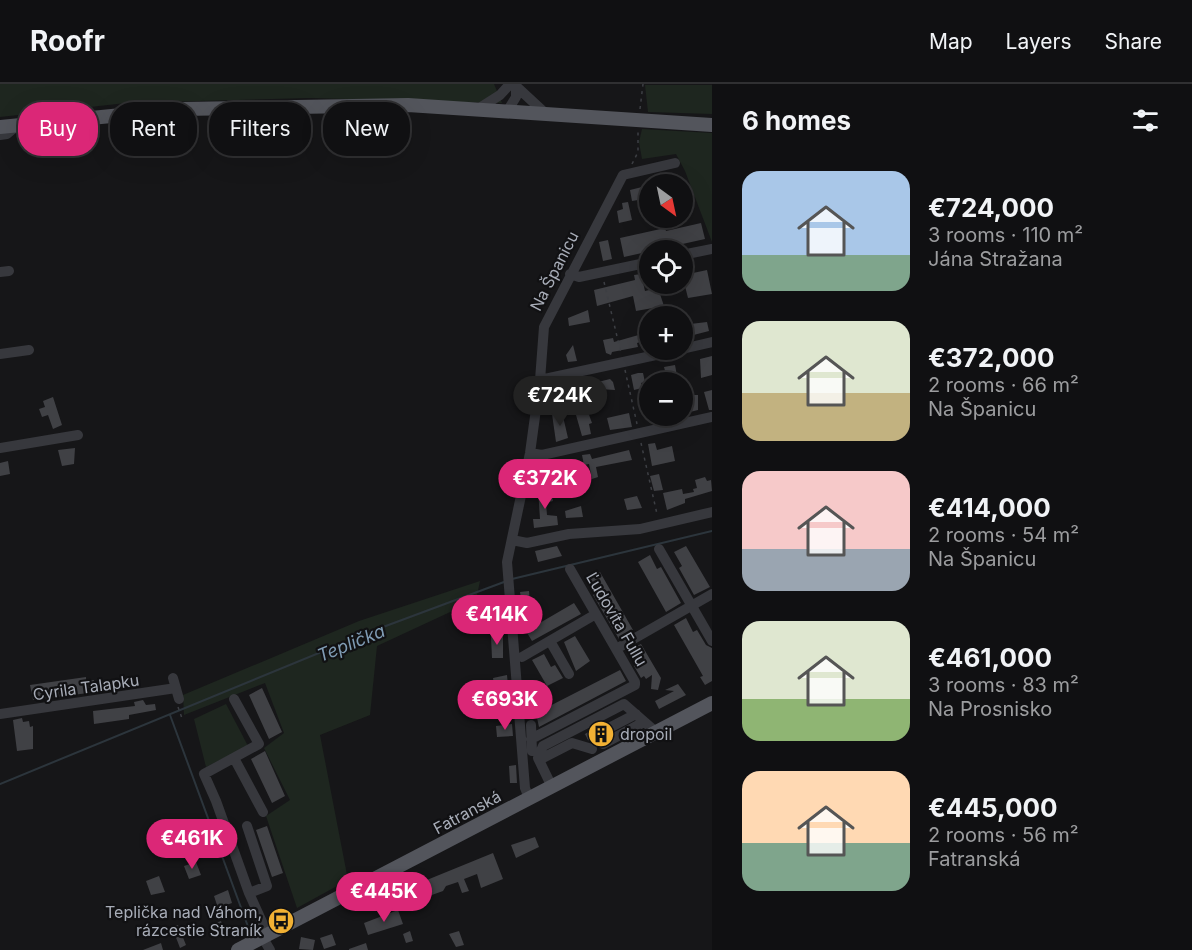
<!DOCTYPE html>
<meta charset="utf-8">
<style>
:root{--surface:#101012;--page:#19191b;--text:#f1f3f6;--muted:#9c9d9f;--line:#303032;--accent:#db2777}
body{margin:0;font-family:Inter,sans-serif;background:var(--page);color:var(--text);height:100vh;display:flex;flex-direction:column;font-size:22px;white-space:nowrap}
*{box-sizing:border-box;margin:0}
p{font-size:20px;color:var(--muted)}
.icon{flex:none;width:33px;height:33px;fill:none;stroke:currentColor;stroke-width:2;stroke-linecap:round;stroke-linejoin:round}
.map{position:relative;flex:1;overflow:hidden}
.details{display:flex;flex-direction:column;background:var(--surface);width:480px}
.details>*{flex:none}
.guide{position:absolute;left:18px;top:18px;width:570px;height:54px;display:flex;gap:12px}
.needle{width:39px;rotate:147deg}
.buttons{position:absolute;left:639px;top:90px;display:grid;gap:12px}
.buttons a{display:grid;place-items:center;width:54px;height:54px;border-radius:50%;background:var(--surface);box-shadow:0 6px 24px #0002,0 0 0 2px var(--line);font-size:30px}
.price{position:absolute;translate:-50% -51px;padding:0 14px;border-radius:21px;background:var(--accent);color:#fff;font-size:20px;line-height:39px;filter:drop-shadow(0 2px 3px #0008)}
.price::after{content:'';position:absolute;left:50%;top:36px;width:18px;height:14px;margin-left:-9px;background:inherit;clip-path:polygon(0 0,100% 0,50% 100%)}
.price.on{background:#222;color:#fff}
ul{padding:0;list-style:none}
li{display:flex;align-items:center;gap:18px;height:150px;padding:0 30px}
li span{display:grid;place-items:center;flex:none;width:168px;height:120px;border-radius:18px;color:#555}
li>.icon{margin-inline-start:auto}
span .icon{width:72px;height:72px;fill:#fffc;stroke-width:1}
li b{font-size:26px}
h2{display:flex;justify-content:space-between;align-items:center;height:72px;padding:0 30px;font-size:26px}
.tag{padding:0 21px;border-radius:24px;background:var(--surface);box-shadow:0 6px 24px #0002,0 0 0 2px var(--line);font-size:21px;line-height:54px}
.tag.on{background:var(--accent);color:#fff}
header{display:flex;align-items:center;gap:36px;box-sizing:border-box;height:84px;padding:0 30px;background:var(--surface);border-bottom:2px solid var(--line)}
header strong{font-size:28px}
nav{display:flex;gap:33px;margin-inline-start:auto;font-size:21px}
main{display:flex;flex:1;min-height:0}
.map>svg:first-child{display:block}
.green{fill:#1e261f}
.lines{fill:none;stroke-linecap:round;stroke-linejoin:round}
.stream{stroke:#2c353c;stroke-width:2}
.building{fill:#404145}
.path{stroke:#3d3f44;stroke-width:1.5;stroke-dasharray:3 4.5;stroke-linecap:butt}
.minor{stroke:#37383d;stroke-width:10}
.major{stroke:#53555c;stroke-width:14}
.labels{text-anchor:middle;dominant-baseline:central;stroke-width:4.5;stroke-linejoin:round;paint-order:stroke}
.street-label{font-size:16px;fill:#a8adb8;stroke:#111113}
.poi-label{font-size:16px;fill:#a8adb8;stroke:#111113;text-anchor:start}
.water-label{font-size:18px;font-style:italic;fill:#7f9bb3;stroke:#111113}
</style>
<header>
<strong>Roofr</strong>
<nav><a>Map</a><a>Layers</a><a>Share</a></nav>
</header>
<main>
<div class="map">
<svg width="712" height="866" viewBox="0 0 712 866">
<rect width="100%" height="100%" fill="#161618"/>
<path class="green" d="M0,0H494L502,19L309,14L126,19L0,33Z
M645,1H712V30L648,28Z
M642,45L712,49V158L685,87L676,70L642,75L639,58Z
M480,497L476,516L377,562L370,631L320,651L348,796L297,824L266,732L290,716L264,664L284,649L265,599L184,631L183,611L359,537Z
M226,620L248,662L206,683L194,635Z"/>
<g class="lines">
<path class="stream" d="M512,495L712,447
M170,631L250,848
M0,700L375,546L504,498"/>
</g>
<path class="building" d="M680,94H683L685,100H662V98Z
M650,101V114L632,117L630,106Z
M628,118L632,136L619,139L617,127L623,125L622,119Z
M701,139L705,155L624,173L620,154L665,144L666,147Z
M608,156L612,175L603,177L599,158Z
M691,180L693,189L707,186L712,210L688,214L685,202L682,203V182Z
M641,190L645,207L658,204L664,222L636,227L633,212L597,222L594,206L635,196L634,191Z
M588,226L590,238L569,242L568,234Z
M707,238L709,247L682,254V241Z
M650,244V255L637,259L638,263L612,268L611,271L606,269L603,256L613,254L614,258L642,250L641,245Z
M573,261L577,277L568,278L566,271Z
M712,272V291L701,294L700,275Z
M675,281L678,297L668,298L664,283Z
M638,289H643L645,298L641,299L642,304L634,306L631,291Z
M610,295L613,298L615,306L599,305L598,298Z
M580,303H586L589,315L577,317V314L572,315L569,305Z
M712,306V326H709L704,308Z
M689,311H698V326L686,329L682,313Z
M53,313L62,341L53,345L48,331L42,333L39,325L45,323L43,317Z
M562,328L568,354L556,358L552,330Z
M588,328L592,339L589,340L591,350L582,352L576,331Z
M629,329L632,343L610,346L607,334Z
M653,332H673L674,334L655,338Z
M655,359L657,366L672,362L675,377L652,382L648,360Z
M75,364L74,380L62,382L58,366Z
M629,366L632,376L596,383L598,393L592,395L589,380L584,381L582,371L590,370L592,375Z
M8,377L10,390L0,392V379Z
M570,379L572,387L567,388L568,392L559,394L558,382Z
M659,390L663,406L654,407L650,392Z
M705,393L707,397L711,396L712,407L685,415V419L667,426L663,409L682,405L683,410L694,408L693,405L697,404L695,396Z
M547,403V406L551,405L553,417L546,419L547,431L557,432L558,441L534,444L533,435H540L538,405Z
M637,412L642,424L627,426L624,415Z
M581,422L583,433L566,434L565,427Z
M557,462L562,472L538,478L535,467Z
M686,462L710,503L694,511L679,484L682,482L674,468Z
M650,471L657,485L661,483L681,519L666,528L638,478Z
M600,488L633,546L619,555L593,511L597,509L589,495Z
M529,507L530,519L522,520L520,508Z
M574,519L581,530L532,557L526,547Z
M686,534L693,548L697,546L706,561L712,564V597L705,601L700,593L703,592L674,541Z
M503,550V574H492L491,552Z
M575,552L590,577L576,587L564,558Z
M641,560L661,594L658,606L651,605L652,591L646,595L644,592L641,594L634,582L637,580L629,566Z
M544,570L551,583L555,581L563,594L547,602L532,576Z
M620,586L626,597L539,643L536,629Z
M507,591L510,623L508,624V628L498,629L493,594Z
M86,593V597L94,596L96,608L33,616L30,601Z
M678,600L686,611L659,625L655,617L674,607L665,606Z
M262,604L282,648L269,655L249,611Z
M143,616L146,621L155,620L156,626L129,631V635L94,640L93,627L135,622L134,618Z
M22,634L23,638L29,637L30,643L33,642V665L17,667L13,636Z
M512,640L513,652L497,653L496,642Z
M600,641L605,650L596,659L588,656L585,650L580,653Z
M265,667L285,712L272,719L251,675Z
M516,681L517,699H510L509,682Z
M267,742L283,789L272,793L256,746Z
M535,753L539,763L516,774L511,761Z
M493,769L503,795L481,804L477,790L464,795L469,807L462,809L458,798L446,802L443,807L415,817L417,823L407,826L403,814L420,808L417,800Z
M196,778L201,791L189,795L184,782Z
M159,792L165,808L151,811L146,797Z
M401,792L406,805L398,808L393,795Z
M228,806L232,819L218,824L214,812Z
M398,826L403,840L368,851L364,839Z
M221,837L225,849L215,853L210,841Z
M178,841L186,861L180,864L172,843Z
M410,847L413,857L406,859L403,850Z
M459,847L464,861L456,863L449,850Z
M332,850L336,861L324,865L320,854Z
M301,853L315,856L313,866L299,865Z
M161,859L163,866H143Z
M366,859L368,866H349V865Z"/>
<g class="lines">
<path class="path" d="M640,25L643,0
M632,80L638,68V48
M604,198L621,269
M625,286L637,340
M641,359L657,430
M178,623L183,637"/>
<path class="minor" d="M517,3L545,29
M478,25L500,11L510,0
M508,26L516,13V0
M0,51L7,50L19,40
M682,171L712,165
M0,188L9,187
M570,190L579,193L650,178
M682,265L712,258
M0,270L29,266
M540,296L679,266
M0,364L78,351
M530,369L542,371L712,333
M512,456L527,459L569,450L640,445L712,428
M659,465L712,557
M550,557L569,590
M616,565L712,510
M522,573L596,530
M173,594L179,615
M234,615L259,660L204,690L216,717L249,809L268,851
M0,630L176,604
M531,641L532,667
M609,644L636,630
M531,655L635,601V598L570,485
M603,660L644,638
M234,674L263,728
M539,676L572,659L592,665
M552,703L538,674L543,662L624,620L656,648
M529,714L525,704L507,478L530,369L540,296L544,243L623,91L675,79
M247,742L267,802L249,809
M263,854L270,866"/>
<path class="major" d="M0,43L182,25L408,21L712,41
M238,866L712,619"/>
</g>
<defs>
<symbol id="building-disc" viewBox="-11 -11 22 22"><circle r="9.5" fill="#f2b134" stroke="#111113"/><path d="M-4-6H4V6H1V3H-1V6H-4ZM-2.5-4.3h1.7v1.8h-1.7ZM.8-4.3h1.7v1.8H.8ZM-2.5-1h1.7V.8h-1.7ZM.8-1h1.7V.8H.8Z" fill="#111"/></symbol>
<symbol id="bus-disc" viewBox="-11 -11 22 22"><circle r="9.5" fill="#f2b134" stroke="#111113"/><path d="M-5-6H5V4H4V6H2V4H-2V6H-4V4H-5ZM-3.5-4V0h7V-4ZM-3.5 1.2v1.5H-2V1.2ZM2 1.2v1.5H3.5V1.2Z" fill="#111"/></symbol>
</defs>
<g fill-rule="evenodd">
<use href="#building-disc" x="586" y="635" width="30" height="30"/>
<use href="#bus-disc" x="266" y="822" width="30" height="30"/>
</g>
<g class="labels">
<g class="street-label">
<text transform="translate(554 187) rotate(-63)">Na Španicu</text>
<text transform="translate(617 535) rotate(60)">Ľudovíta Fullu</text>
<text transform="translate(86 603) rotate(-8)">Cyrila Talapku</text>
<text transform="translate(467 728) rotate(-28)">Fatranská</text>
</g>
<g class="poi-label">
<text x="620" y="650">dropoil</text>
<text x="262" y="828" text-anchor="end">Teplička nad Váhom,<tspan x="262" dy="18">rázcestie Straník</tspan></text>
</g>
<g class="water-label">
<text transform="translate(351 559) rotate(-22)">Teplička</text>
</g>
</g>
</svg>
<div class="buttons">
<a><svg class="needle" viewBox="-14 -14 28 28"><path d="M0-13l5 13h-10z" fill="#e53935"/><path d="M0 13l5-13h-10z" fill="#9c9d9f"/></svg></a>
<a><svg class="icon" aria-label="locate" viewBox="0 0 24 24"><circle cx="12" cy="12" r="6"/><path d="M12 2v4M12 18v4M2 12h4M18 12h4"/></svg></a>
<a>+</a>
<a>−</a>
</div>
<b class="price on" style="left:560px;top:343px">€724K</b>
<b class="price" style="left:545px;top:426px">€372K</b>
<b class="price" style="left:497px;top:562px">€414K</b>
<b class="price" style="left:505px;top:647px">€693K</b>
<b class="price" style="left:192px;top:786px">€461K</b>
<b class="price" style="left:384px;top:839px">€445K</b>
<div class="guide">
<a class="tag on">Buy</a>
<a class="tag">Rent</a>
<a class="tag">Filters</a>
<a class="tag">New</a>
</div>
</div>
<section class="details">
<h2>6 homes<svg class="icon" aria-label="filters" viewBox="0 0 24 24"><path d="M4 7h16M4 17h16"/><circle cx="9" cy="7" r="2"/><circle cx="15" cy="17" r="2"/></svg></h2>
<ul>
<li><span style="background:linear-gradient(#a9c7e8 70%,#7fa58c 0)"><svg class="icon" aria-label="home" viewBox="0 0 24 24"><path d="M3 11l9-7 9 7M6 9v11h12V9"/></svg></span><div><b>€724,000</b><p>3 rooms · 110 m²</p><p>Jána Stražana</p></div></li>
<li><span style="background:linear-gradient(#dfe7d0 60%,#c2b280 0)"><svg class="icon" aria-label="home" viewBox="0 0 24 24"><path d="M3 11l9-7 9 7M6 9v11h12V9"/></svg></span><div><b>€372,000</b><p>2 rooms · 66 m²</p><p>Na Španicu</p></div></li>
<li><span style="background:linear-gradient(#f6c9c9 65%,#9aa5b1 0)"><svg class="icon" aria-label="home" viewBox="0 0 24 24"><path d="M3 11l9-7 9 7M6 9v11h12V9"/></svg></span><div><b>€414,000</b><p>2 rooms · 54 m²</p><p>Na Španicu</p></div></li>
<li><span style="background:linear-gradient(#dfe7d0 65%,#8fb573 0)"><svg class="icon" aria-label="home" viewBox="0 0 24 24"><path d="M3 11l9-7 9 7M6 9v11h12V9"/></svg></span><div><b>€461,000</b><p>3 rooms · 83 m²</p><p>Na Prosnisko</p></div></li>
<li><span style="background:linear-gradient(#ffd9b3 60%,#7fa58c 0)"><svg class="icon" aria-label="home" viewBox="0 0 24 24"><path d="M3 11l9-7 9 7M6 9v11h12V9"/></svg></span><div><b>€445,000</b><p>2 rooms · 56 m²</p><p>Fatranská</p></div></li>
</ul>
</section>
</main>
